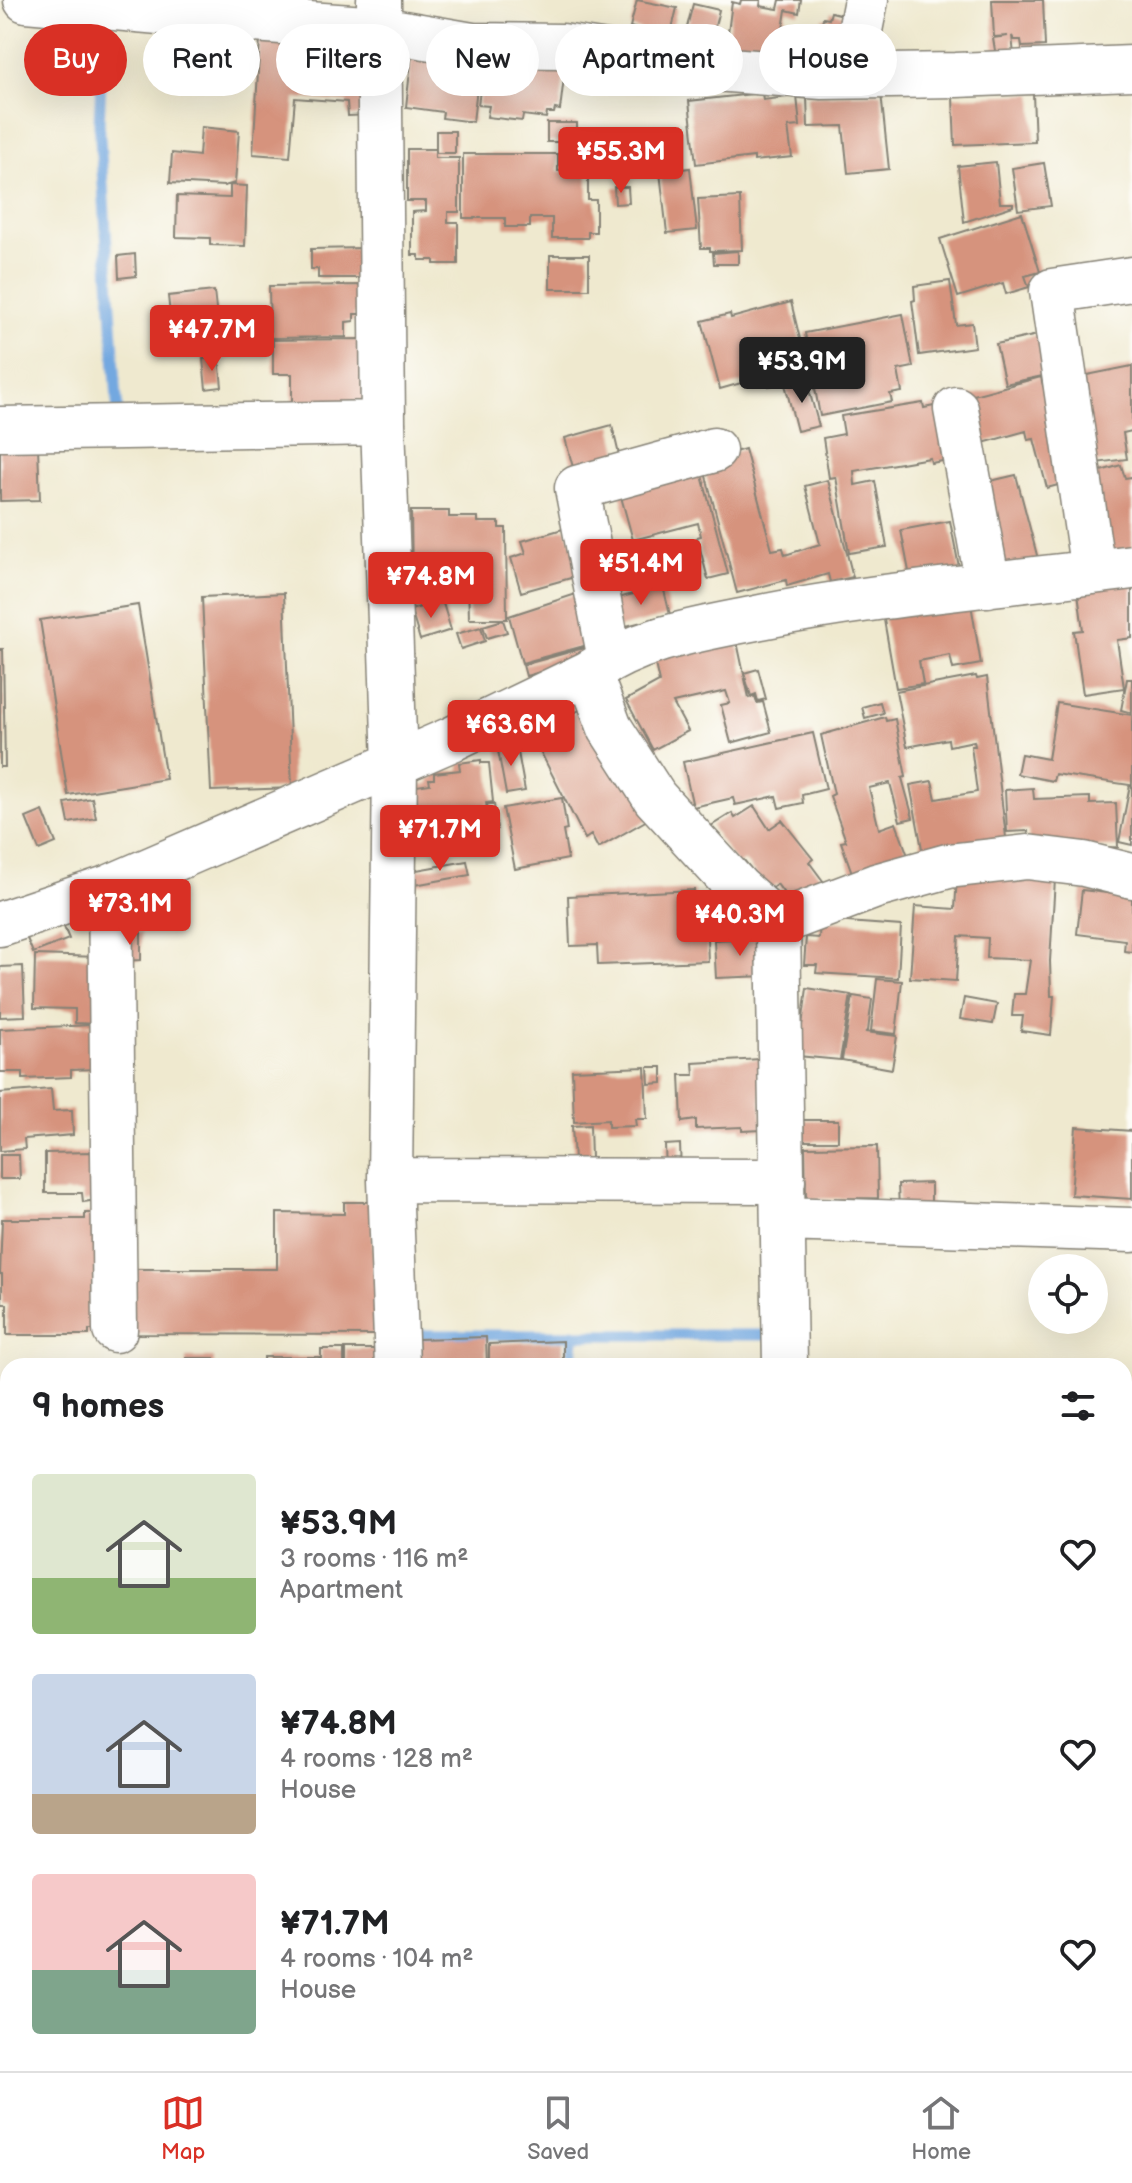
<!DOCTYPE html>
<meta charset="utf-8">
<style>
:root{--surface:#fff;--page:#f6f6f6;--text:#202124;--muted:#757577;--line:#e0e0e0;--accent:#d93025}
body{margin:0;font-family:"Balsamiq Sans",sans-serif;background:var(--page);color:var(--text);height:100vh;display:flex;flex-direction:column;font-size:30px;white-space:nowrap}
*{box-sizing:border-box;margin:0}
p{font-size:26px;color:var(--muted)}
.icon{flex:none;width:44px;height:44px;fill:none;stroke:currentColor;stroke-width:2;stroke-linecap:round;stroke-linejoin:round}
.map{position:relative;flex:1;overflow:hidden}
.side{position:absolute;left:0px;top:1358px;width:1132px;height:714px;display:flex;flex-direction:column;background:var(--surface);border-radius:24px 24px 0 0;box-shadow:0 8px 32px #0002}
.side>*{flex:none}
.guide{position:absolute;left:24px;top:24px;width:1084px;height:72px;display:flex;gap:16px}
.buttons{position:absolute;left:1028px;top:1254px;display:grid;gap:16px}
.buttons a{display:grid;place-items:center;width:80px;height:80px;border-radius:50%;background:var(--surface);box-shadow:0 8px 32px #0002;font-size:40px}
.price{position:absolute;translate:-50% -68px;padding:0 18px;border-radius:8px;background:var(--accent);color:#fff;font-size:26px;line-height:52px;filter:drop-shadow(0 2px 4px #0008)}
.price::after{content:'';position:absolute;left:50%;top:48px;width:24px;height:18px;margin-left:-12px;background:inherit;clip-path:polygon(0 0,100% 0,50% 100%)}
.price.current{background:#222;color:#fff}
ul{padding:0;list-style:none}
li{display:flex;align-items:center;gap:24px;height:200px;padding:0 32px}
li span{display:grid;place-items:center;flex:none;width:224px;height:160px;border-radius:8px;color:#555}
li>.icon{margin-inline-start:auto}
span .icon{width:96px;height:96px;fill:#fffc;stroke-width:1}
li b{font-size:34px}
h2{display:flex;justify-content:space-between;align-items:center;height:96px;padding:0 32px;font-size:34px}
.chip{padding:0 28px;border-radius:36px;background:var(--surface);box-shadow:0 8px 32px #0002;font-size:28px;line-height:72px}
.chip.current{background:var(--accent);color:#fff}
.tab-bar{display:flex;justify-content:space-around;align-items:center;height:112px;border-top:2px solid var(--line);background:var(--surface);font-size:22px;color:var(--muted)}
.tab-bar a{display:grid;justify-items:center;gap:4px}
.tab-bar .current{color:var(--accent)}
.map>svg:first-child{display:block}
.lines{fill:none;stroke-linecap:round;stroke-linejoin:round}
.stream{stroke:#73a8e0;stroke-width:11}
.building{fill:#d6937d}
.minor-casing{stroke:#868276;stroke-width:47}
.major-casing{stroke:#868276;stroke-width:47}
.minor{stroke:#fff;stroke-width:44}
.major{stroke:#fff;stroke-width:44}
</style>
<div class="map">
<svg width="1132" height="2071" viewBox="0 0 1132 2071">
<rect width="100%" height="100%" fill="#fdfcf7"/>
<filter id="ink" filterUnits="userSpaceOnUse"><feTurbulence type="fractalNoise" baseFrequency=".0125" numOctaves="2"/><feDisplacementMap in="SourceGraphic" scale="16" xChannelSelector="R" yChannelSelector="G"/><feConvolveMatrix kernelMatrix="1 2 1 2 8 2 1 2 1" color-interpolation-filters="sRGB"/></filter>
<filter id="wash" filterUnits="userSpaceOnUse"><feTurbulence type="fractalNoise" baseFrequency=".006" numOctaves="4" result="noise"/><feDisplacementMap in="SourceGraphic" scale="32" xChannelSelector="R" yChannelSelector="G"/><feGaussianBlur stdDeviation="1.8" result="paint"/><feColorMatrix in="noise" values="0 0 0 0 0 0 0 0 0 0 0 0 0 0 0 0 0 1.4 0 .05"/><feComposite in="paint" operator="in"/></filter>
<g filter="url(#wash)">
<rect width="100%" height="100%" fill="#efe9cf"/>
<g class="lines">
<path class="stream" d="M109,19H104L99,123L118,416H122
M573,1334V1366
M410,1335H769V1327
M586,2064V2071"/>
</g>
<g id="blocks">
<path class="building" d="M637,0L677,8L670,37L630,27Z
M741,0H761L760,6L778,9L780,0H801L799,13L786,10L779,55L726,48L732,2L740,4Z
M992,0H1043L1045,46L1022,47L1021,40H1014L1012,36L1014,55L996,57L993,38L1008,36L994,37Z
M693,4L719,10L712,38L686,31Z
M831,12L860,19L850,62L815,54L823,18L829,19Z
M260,39L355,48L354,59H367L370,115L348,116L347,102L295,98L290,157L253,154Z
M412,53L480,61L473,122L442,118L443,112L406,107Z
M484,60L565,69L560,110L555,109L554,113H547L546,118L523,115L522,121L487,117L489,106L478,105Z
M762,93L763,100L797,96L800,126L788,127L792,157L754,161V157L696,164L689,101Z
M881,93L889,169L848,173L843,126L808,127L807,96Z
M1033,94L1035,142L955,145L953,97Z
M547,123H577V142H547Z
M201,127L239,131L235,183L224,186L170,183L172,153L199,156Z
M436,131H455V153H436Z
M407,149H435V158H459V212H448V222H458V264H434V260H419V255H412V212L426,211V201H407Z
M463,154H558V171H588V200H596V232H588V238H552V218H530V227H505V218H463Z
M996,162L1000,203H1013V206L964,222L958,166Z
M1044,163L1051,206L1018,210L1012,168Z
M690,168L697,230L667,233L660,172Z
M230,185L247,186L245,246L210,245V238L176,237L177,196L230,198Z
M614,187H628L629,203L615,204Z
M740,197L742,250L710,251V248H701L698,199Z
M1022,213L1040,272L1025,276L1029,287L1006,294L1003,283L958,297L940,239Z
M364,248V278H318V269H311V249Z
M738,251V264H714L713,253Z
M135,254L136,276L119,278L118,256Z
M550,255H589V289H550Z
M950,281L956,325L972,323L975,347L919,355L912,301L915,300L914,286Z
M364,285L365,314H354V321L346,322V337L270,338L269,286Z
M214,291L220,345L174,351L168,296Z
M791,302L809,376L769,386L766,376L720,389L702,321L730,314L731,318Z
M903,314L913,367L898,370L902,392L890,394L892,402L820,416L805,333Z
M1047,333L1052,374L1005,384L996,344Z
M364,339V402H292V374H273V340Z
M219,358L222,387L206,389L203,359Z
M1132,366V431L1123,433L1127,459L1089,464L1077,377Z
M1041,377L1043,386L1055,383L1073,481L1047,488L1034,439L1028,440L1026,431L979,444L966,397Z
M806,379L819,426L797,431L785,384Z
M923,403L924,408L944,404L954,459L931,463L930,458L854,471L855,485L875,481L887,547L849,553L836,477L829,478L823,438L844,434L841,416Z
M612,425L620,459L574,471L565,438Z
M38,447L40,500L0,501V448Z
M745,449L772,550L783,548L785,555L820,544L805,486L828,480L853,577L830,582L828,574L787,586L786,580L737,593L702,461Z
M699,464L728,574L708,579L697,537L701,536L698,523L633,540L618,486Z
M1121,465L1125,478L1132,477V551L1104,555L1091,474Z
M1016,475L1039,563L1005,571L982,483Z
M411,511H449V517H478V522H499V528H506L507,619H469L468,579H412Z
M950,521L960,572L911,582L901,530Z
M566,528L585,574L521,592L511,558L526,553L522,541Z
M1132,579V638L1117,640L1124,688L1083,694L1074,631L1083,630L1077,586Z
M663,586L670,615L618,628L611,600Z
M284,593L292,788L211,791L202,597Z
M576,594L591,644L522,663L509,616Z
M970,598L981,664L953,669L950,655L919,661L923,684L896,688L883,614Z
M442,600L451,630L420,640L411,610Z
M138,605L166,779L68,795L40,620Z
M503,620L507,632L487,638L483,626Z
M481,627L485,641L461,649L456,634Z
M736,637L749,698L755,696L757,703L763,702L771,732L731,743L721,705L730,703L726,691L673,703L688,731L653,750L626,700L659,682L653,655Z
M591,646L594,657L526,676L523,665Z
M0,649H3L5,767H0Z
M758,669L766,699L758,701L756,694L751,696L744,673Z
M976,676L977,679L987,677L1007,846L923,854L910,785L932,781L936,799L977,792L971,746H975L974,741L949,746L948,739L907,747L896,691Z
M1127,679H1132V713L1121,710Z
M880,702L883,713L865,718L862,707Z
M1057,703L1132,715V845L1119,842L1130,785L1055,774L1053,781L1017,774L1021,754L1048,759Z
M587,706L656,815L598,848L591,835L585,839L532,735Z
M885,717L886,721L895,719L906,777L902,778L913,818L900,821L890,783L869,788L879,829L896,823L911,864L856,884L841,842L846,841L830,796L834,794L821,735Z
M813,733L826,789L802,795L803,803L779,808L776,796L735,805L733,798L693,807L683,762Z
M516,741L525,791L506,794L497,745Z
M481,760V763H489L493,802L486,803L487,809L473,811V816L456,818L457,831L416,836L410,787L430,784L429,779H434V773L460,770L459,763Z
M1033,788L1034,799L1090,797V804L1116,803L1118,847L1029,848L1028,831L1007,832L1005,790Z
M92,798L96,818L69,823L65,803Z
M562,798L567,830L563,831L568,859L515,869L503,808Z
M487,804H494L497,829L484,831L481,812L488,810Z
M754,806L769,829L782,820L813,859L809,862L826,885L795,908L777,884L769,891L744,860L737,865L711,826L732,813L735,818Z
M43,811L56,843L39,850L26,818Z
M467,861L470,875L414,885L411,871Z
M957,876L1055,879L1050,961L1051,996H1054L1051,1035L1021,1031L1023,1016H1012L1014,994H1025L1030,960L987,958L988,938L959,936L956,981L910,978L915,906L955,909Z
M694,890L695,917H706L708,961L598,965L597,945L570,946L568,896Z
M1082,890L1132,896V952L1124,951L1125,940L1077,934Z
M820,920L901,926L898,978L816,973L817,965H804L806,937L819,938Z
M62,922L69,939L33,953L26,936Z
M120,933H141V960L120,961Z
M764,937L766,976L716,978L714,940Z
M35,955L100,957L99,1024L75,1023V1009L34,1008Z
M23,966L25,1016L0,1017V967Z
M877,979L902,981L896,1034L871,1031Z
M807,988L851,995L840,1060L798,1056Z
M853,996L872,999L868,1031L865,1032L897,1036L892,1069L842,1060Z
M964,998L997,1004L993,1024L960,1019Z
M93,1025L95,1069L71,1070V1077L23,1079V1072H0V1029Z
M760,1059L762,1130L742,1131V1127L696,1129V1120L682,1122L680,1075H694L693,1063Z
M645,1067L647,1119H635L636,1126L608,1127V1120L574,1122L572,1070Z
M648,1067H662V1083L649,1084Z
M51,1089L53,1111L72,1110L73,1135L24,1139L25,1149L0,1151V1093Z
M803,1120H838V1141H804Z
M590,1125L591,1159L574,1160L572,1126Z
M1076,1127L1132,1131V1199L1071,1195Z
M680,1144L681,1172L666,1173L665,1145Z
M877,1146L878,1198L806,1199L805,1147Z
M92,1152L104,1199L83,1202L82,1193H45V1153Z
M0,1155H19L20,1179H0Z
M931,1183V1209L899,1210L898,1184Z
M344,1202H371L377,1335L131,1334V1269H277V1213L344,1214Z
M85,1213H99V1330H89V1335H7V1304H2V1274H0L2,1219H85Z
M486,1337L487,1366H419L418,1339Z
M563,1341V1366H489V1344Z
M321,1349H344V1366H321Z
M346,1349H375L383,1366H346Z
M264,1357H319V1366H264Z
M186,1358H214V1366H186Z
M8,1541V1581L0,1582V1543Z
M1124,1543H1132V1590H1124Z
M1124,1610H1132V1654H1124Z
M8,1618V1652H6L4,1637L0,1638V1620Z
M8,1700V1762L0,1763V1701Z
M1124,1746H1132V1802H1124Z
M8,1778V1828L0,1830V1779Z
M1124,1922L1132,1924V1989L1124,1987Z
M493,2064H573V2067L534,2071H493Z
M679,2064V2071H621V2065Z"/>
</g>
</g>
<g filter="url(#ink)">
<use href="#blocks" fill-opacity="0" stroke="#868276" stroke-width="2"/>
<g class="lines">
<defs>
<path id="minor" d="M26,0L237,19L380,29L472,45L562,46L702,68L822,77L956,75L1132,68
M379,0L383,423L395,764L390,1180L397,1366
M851,76L866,0
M956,409L988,585
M0,429L383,423
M1093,572L1052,291L1132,279
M610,659L577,488L714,450
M589,673C641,638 696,630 756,618C880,593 1007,584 1132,567
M110,887L115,1330
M778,923L876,886L948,866L1027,857L1084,864L1132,876
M0,924L110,887L452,739L589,673L610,728L655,798L738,888L778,923L785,1366
M390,1180L783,1181
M783,1219L1132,1230
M0,1533L8,1531
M1124,1887H1132
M0,1910H8
M90,2064V2071
M788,2071V2064"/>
<path id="major" d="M0,1436L8,1447
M1124,1500H1132
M429,2064L434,2071"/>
</defs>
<use href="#minor" class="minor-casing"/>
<use href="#major" class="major-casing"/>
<use href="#minor" class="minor"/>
<use href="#major" class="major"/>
</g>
</g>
</svg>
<div class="buttons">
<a><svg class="icon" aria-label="locate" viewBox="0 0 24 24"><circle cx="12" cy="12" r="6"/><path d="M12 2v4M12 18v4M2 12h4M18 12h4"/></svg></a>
</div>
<b class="price" style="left:621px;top:195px">¥55.3M</b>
<b class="price" style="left:212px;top:373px">¥47.7M</b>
<b class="price current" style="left:802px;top:405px">¥53.9M</b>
<b class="price" style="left:641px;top:607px">¥51.4M</b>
<b class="price" style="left:431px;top:620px">¥74.8M</b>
<b class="price" style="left:511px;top:768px">¥63.6M</b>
<b class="price" style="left:440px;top:873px">¥71.7M</b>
<b class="price" style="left:130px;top:947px">¥73.1M</b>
<b class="price" style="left:740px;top:958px">¥40.3M</b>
<div class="guide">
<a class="chip current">Buy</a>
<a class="chip">Rent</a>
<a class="chip">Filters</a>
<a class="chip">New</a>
<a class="chip">Apartment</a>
<a class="chip">House</a>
</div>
<section class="side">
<h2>9 homes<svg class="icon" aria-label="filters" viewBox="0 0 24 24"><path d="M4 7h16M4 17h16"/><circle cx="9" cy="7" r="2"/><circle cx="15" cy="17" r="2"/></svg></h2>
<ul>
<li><span style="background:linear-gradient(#dfe7d0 65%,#8fb573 0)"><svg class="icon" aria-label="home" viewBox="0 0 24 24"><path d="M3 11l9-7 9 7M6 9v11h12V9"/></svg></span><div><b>¥53.9M</b><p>3 rooms · 116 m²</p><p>Apartment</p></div><svg class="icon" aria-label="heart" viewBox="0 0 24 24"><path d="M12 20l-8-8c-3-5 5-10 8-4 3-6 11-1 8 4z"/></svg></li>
<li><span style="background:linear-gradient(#c9d6e8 75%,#b9a48a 0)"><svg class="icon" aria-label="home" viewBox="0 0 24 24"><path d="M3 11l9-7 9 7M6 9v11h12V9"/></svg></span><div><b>¥74.8M</b><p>4 rooms · 128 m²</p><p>House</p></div><svg class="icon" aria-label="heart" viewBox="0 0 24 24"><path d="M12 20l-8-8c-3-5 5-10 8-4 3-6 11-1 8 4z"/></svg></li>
<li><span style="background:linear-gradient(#f6c9c9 60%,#7fa58c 0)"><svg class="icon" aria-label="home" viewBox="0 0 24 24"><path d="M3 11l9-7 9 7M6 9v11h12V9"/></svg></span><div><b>¥71.7M</b><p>4 rooms · 104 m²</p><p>House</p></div><svg class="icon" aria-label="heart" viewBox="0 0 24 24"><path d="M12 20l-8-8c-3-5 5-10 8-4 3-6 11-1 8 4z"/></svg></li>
</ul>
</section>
</div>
<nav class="tab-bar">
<a class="current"><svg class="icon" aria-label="map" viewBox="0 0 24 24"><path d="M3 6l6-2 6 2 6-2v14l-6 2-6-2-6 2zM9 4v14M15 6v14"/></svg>Map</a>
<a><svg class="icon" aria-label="saved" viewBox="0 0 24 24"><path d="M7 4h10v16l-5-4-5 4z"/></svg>Saved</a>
<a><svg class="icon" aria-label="home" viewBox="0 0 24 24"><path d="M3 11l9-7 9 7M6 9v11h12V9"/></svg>Home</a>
</nav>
